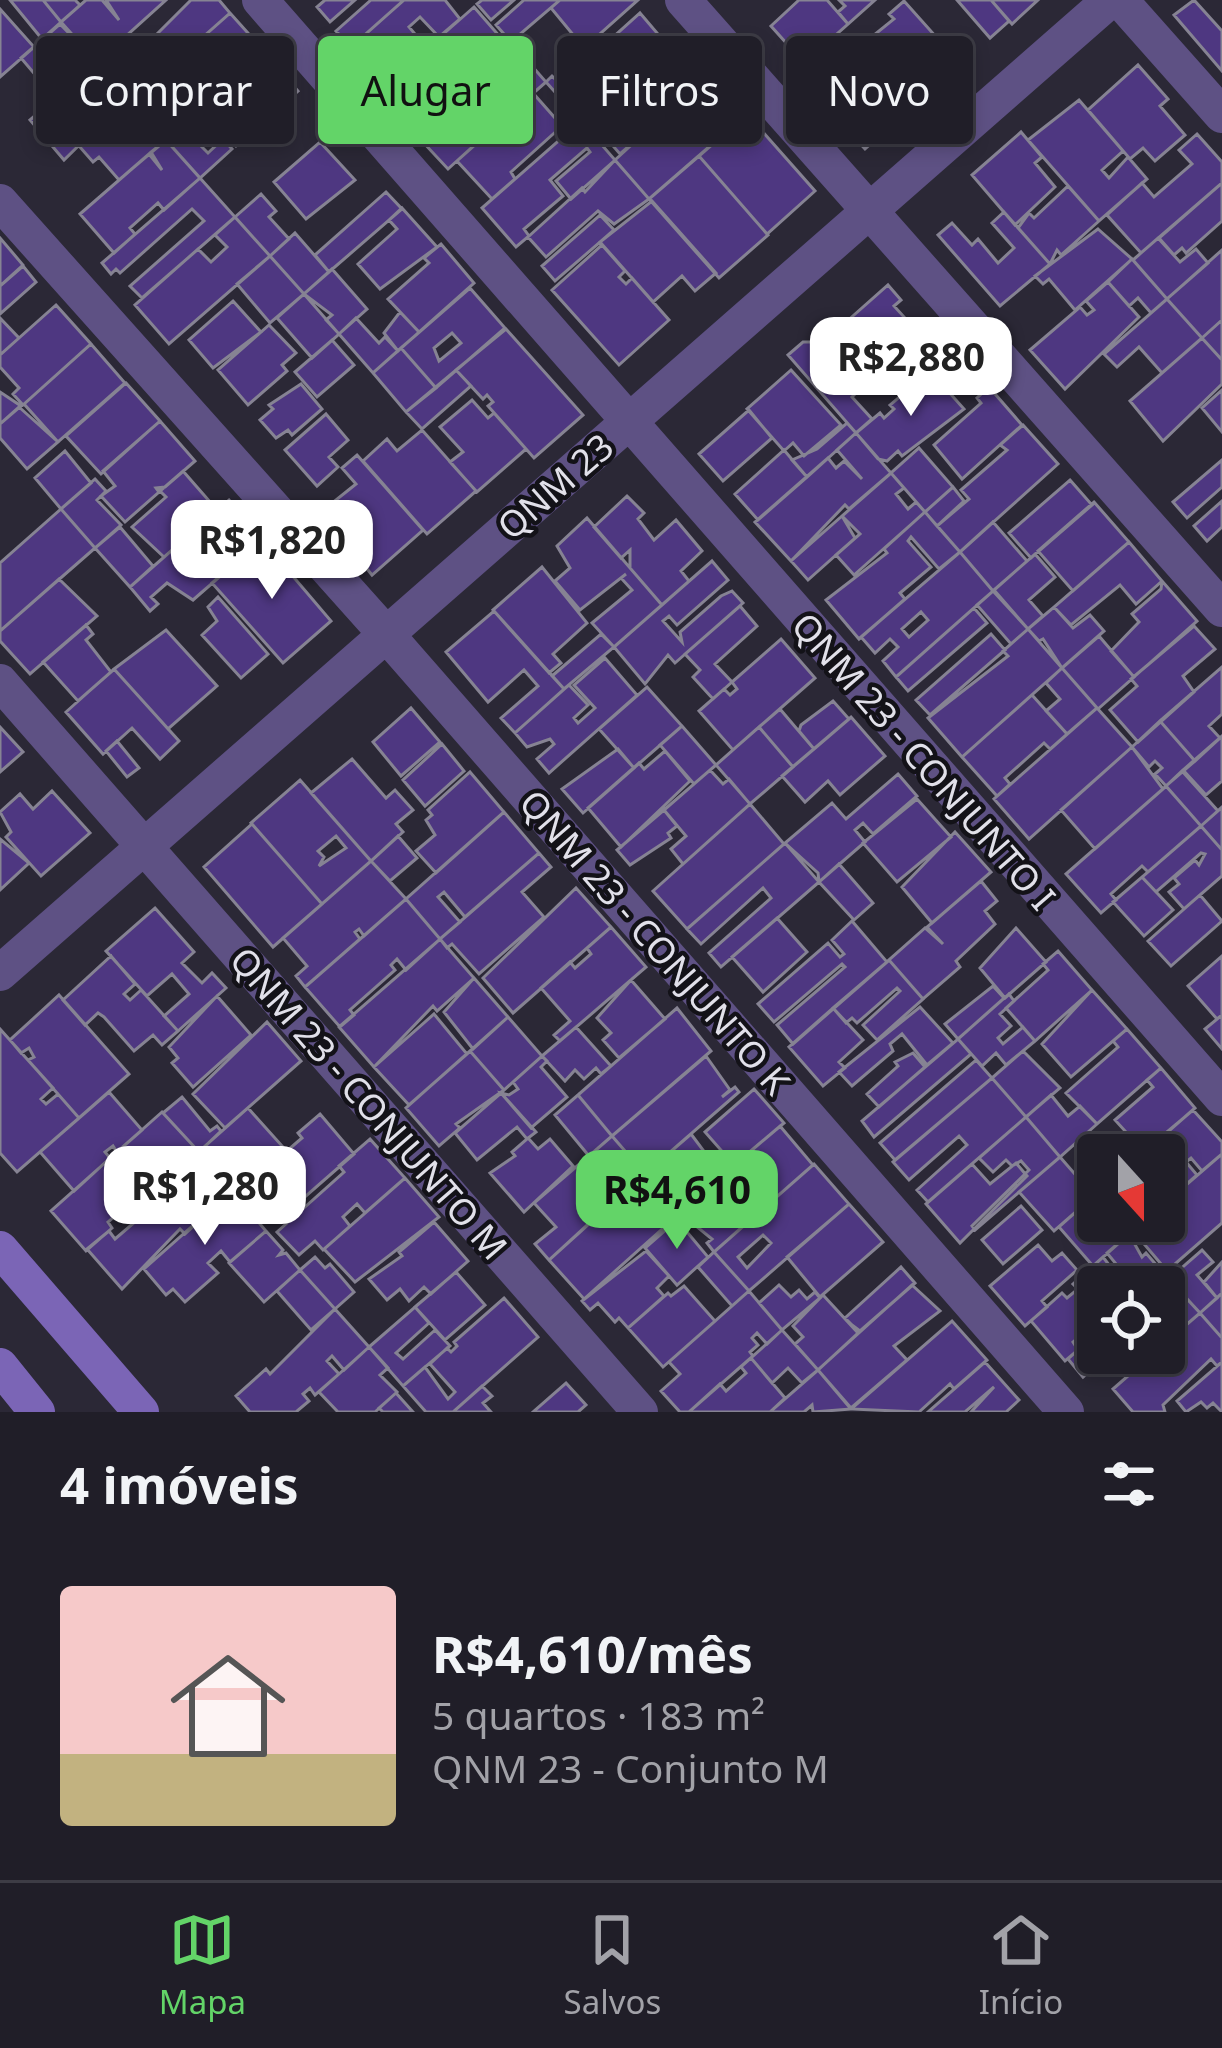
<!DOCTYPE html>
<html lang="pt">
<meta charset="utf-8">
<style>
:root{--surface:#201e28;--page:#2d2b34;--text:#f1f3f6;--muted:#a2a2a8;--line:#3d3c45;--accent:#63d468}
body{margin:0;font-family:"Noto Sans",sans-serif;background:var(--page);color:var(--text);height:100vh;display:flex;flex-direction:column;font-size:45px;white-space:nowrap}
*{box-sizing:border-box;margin:0}
p{font-size:39px;color:var(--muted)}
.icon{flex:none;width:66px;height:66px;fill:none;stroke:currentColor;stroke-width:2;stroke-linecap:round;stroke-linejoin:round}
.map{position:relative;height:1412px;overflow:hidden}
.panel{display:flex;flex-direction:column;background:var(--surface);flex:1}
.panel>*{flex:none}
.guide{position:absolute;left:36px;top:36px;width:1152px;height:108px;display:flex;gap:24px}
.needle{width:78px;rotate:159deg}
.tools{position:absolute;left:1077px;top:1134px;display:grid;gap:24px}
.tools a{display:grid;place-items:center;width:108px;height:108px;border-radius:12px;background:var(--surface);box-shadow:0 6px 18px #0003,0 0 0 3px var(--line);font-size:60px}
.price{position:absolute;translate:-50% -102px;padding:0 27px;border-radius:24px;background:#fff;color:#222;font-size:39px;line-height:78px;filter:drop-shadow(0 3px 6px #0008)}
.price::after{content:'';position:absolute;left:50%;top:72px;width:36px;height:27px;margin-left:-18px;background:inherit;clip-path:polygon(0 0,100% 0,50% 100%)}
.price.selected{background:var(--accent);color:#111}
ul{padding:0;list-style:none}
li{display:flex;align-items:center;gap:36px;height:300px;padding:0 60px}
li span{display:grid;place-items:center;flex:none;width:336px;height:240px;border-radius:12px;color:#555}
li>.icon{margin-inline-start:auto}
span .icon{width:144px;height:144px;fill:#fffc;stroke-width:1}
li b{font-size:51px}
h2{display:flex;justify-content:space-between;align-items:center;height:144px;padding:0 60px;font-size:51px}
.chip{padding:0 42px;border-radius:12px;background:var(--surface);box-shadow:0 6px 18px #0003,0 0 0 3px var(--line);font-size:42px;line-height:108px}
.chip.selected{background:var(--accent);color:#111}
.menu{display:flex;justify-content:space-around;align-items:center;height:168px;border-top:3px solid var(--line);background:var(--surface);font-size:33px;color:var(--muted)}
.menu a{display:grid;justify-items:center;gap:6px}
.menu .selected{color:var(--accent)}
.map>svg:first-child{display:block}
.building{fill:#4e3781;stroke:#868393;stroke-width:3;fill-rule:evenodd}
.lines{fill:none;stroke-linecap:round;stroke-linejoin:round}
.street{stroke:#5e5184;stroke-width:36}
.secondary{stroke:#7b65b6;stroke-width:36}
.labels{text-anchor:middle;dominant-baseline:central;stroke-width:9;stroke-linejoin:round;paint-order:stroke}
.street-label{font-size:36px;fill:#e1e0e9;stroke:#131218}
</style>
<div class="map">
<svg width="1222" height="1412" viewBox="0 0 1222 1412">
<rect width="100%" height="100%" fill="#2b2836"/>
<path class="building" d="M10,0H43L61,22L42,39Z
M43,0H75L80,5L61,22Z
M86,0H102L119,20L106,0H166L116,45L109,37L105,40L112,48L96,61L61,22Z
M191,0H219L230,13L160,75L139,52Z
M325,0H355L330,22L317,7Z
M371,0H404L351,47L336,31Z
M404,0H445L460,19L439,37L420,17L409,27L415,34L409,39L421,53L391,79L358,41Z
M482,0H514L491,20L477,4Z
M524,0H560L511,42L496,25Z
M560,0H638L584,48L551,8Z
M799,0H827L848,24L804,63L771,26Z
M839,0H875L848,24L838,12L845,6Z
M957,0H991L1009,21L990,38Z
M991,0H1038L1012,24Z
M1194,0L1222,31V71L1174,15Z
M904,1L963,67L914,110L858,48L894,19L889,14Z
M474,7L508,46L440,105L430,93L438,86L425,71L390,101L380,90Z
M0,9L34,47L0,77Z
M230,13L265,52L166,140L131,101ZM233,42L238,46L168,109L163,103Z
M640,13L663,40L612,83L617,89L581,121L546,82L552,76L557,81L588,56L602,71L611,62L600,49Z
M60,24L96,61L55,98L21,58Z
M674,38L689,55L632,107L638,114L694,63L706,79L620,154L586,115Z
M592,41L611,62L602,71L579,52Z
M511,42L546,82L521,104L504,85L495,93L477,73Z
M853,42L912,107L865,149L804,84Z
M112,48L128,65L133,60L140,68L134,73L147,87L131,101L96,61Z
M265,52L298,91L236,146L218,126L199,144L208,153L223,139L232,149L200,178L166,140Z
M94,64L125,100L64,160L30,120Z
M1138,65L1168,99L1160,106L1185,135L1155,161L1143,148L1130,159L1088,110Z
M468,80L494,103L468,126L475,134L487,124L492,129L448,169L420,139L432,129L424,120Z
M533,93L562,126L511,172L515,179L492,199L457,161L502,121L508,127L513,122L508,115Z
M1079,100L1123,151L1102,170L1109,178L1128,157L1147,179L1099,221L1028,140Z
M131,101L166,140L119,180L99,157L93,162L79,146Z
M725,102L740,120L649,199L615,160L672,108L692,131Z
M747,114L815,191L767,234L699,156Z
M581,121L615,160L571,199L556,181L590,152L587,148L550,180L563,196L524,229L529,236L516,247L482,208Z
M1021,132L1042,157L1035,163L1055,187L1015,225L972,175Z
M1197,134L1222,162V183L1141,253L1107,215L1142,183L1154,197L1192,164L1179,150Z
M166,140L200,178L164,210L158,203L130,228L135,234L114,253L80,214L149,154L162,170L151,152Z
M320,142L355,180L306,219L274,182Z
M699,156L768,235L719,278L649,199Z
M615,160L649,199L614,224L598,211L546,257L528,237L582,188L585,192Z
M200,178L235,217L142,298L130,286L204,221L192,209L120,273L116,269L111,274L102,263Z
M1222,183V221L1186,253L1182,248L1174,255L1159,238Z
M1068,186L1099,221L1061,255L1057,250L1050,264L1018,228L1029,213L1034,218Z
M386,192L402,209L329,272L315,255Z
M261,194L276,211L269,217L289,239L270,256L235,217Z
M652,201L716,273L695,291L682,276L653,302L600,242Z
M402,208L437,247L380,289L358,264L397,229L389,220Z
M1004,212L1050,264L1000,306L938,235L952,223L972,245L978,239L998,263L1014,248L992,223Z
M600,215L614,230L555,281L542,266Z
M235,217L270,256L169,344L135,305L198,249L211,262L227,247L215,235Z
M1098,229L1132,259L1075,310L1049,279L1043,284L1035,276Z
M295,233L329,272L304,294L270,256Z
M0,238L23,265L0,286Z
M1158,238L1180,262L1196,249L1208,263L1167,299L1133,260Z
M441,244L474,283L419,332L388,299L429,263L424,258Z
M602,245L625,271L619,277L626,284L632,278L669,320L619,365L552,290Z
M1222,250V320L1202,338L1167,299Z
M270,256L304,294L270,323L237,284Z
M1132,259L1167,299L1151,313L1138,298L1129,306L1108,282Z
M23,266L36,282L0,314V286Z
M332,269L367,309L339,334L326,320L332,315L304,294Z
M1108,282L1139,317L1065,389L1030,350L1080,307L1087,315L1094,310L1086,301Z
M888,285L901,300L894,306L905,318L876,343L870,336L863,343L845,323Z
M470,288L505,328L436,388L401,348ZM452,333L461,343L439,361L434,348Z
M304,294L339,334L312,358L277,318Z
M1167,299L1202,338L1162,373L1139,347L1117,367L1104,354Z
M233,301L261,332L213,368L189,340Z
M56,305L91,344L23,405L13,394L19,388L0,367V355Z
M400,312L419,332L398,351L384,333Z
M0,318L19,338L0,355Z
M356,318L379,343L385,337L398,351L373,373L339,334Z
M1222,320V360L1202,338Z
M844,321L864,344L841,366L859,390L852,397L872,419L856,433L788,355L803,342H818Z
M269,325L296,353L282,365L287,371L248,405L218,370Z
M506,329L583,415L534,458L488,406L493,402L487,395L483,399L456,370Z
M1202,338L1222,360V384L1163,441L1130,401Z
M332,340L354,365L317,397L295,372Z
M91,344L125,383L58,442L24,404Z
M401,348L436,388L406,412L373,373Z
M456,370L471,386L422,429L406,412Z
M791,370L841,425L804,456L793,443L784,451L747,409Z
M930,371L964,409L902,456L898,451L887,461L878,459L856,433L880,413L884,418L894,409L890,405Z
M126,383L160,421L101,474L66,436Z
M301,384L322,409L292,435L288,430L276,438L260,420L273,409L269,405Z
M989,387L1022,425L962,479L934,445L981,403L977,398Z
M1222,390V432L1202,408Z
M0,392L21,406L0,424Z
M472,400L488,418L494,413L526,449L477,492L450,462L463,452L440,427Z
M19,407L58,442L27,469L0,438V424Z
M749,410L772,438L723,481L699,454Z
M326,414L348,440L329,457L338,467L317,486L285,450Z
M160,421L195,461L165,487L156,488L159,492L125,522L101,496L115,486L103,471Z
M847,423L856,433L807,477L792,460L817,449Z
M1023,425L1058,464L960,552L937,526L969,499L961,490L1007,450L1000,445Z
M422,430L476,491L427,534L363,461L387,439L397,451Z
M856,433L891,473L849,509L845,505L791,561L755,522L828,458L836,468L844,461L862,479L837,450Z
M919,448L953,487L925,512L891,473Z
M784,450L807,477L758,520L735,494Z
M65,451L91,483L61,509L35,478Z
M357,455L423,530L372,575L321,512L356,484L342,468Z
M1222,460V487L1187,518L1173,502Z
M183,471L217,510L164,557L132,527L166,497L160,491Z
M891,473L904,488L896,494L908,509L916,502L925,512L854,575L836,555L860,534L842,516Z
M95,479L106,491L97,500L121,525L95,548L61,509Z
M1070,480L1092,505L1031,558L1009,533Z
M953,487L964,501L937,526L925,512Z
M627,496L644,513L638,519L654,540L676,520L702,551L681,571L689,581L662,605L630,568V550L621,558L594,527Z
M229,500L263,539L193,600L167,583L151,597L158,604L150,611L130,587Z
M1222,501V527L1207,541L1194,526Z
M1094,502L1129,542L1073,591L1038,551Z
M61,509L95,548L0,631V563Z
M925,512L960,552L939,569L911,537L908,541L931,567L900,593L905,599L859,639L826,600L887,553L884,549Z
M842,516L855,538L808,580L791,561Z
M587,518L662,605L614,647L592,623L632,590L621,578L626,574L580,610L555,581L570,568L557,546Z
M993,522L1027,561L993,591L960,552Z
M120,527L153,566L130,587L95,548Z
M262,540L331,621L283,663L212,583Z
M1129,542L1162,581L1136,604L1120,585L1071,625L1054,607Z
M960,552L993,591L896,677L883,661L898,647L890,639L875,653L861,637ZM921,612L928,620L909,637L902,629Z
M1035,554L1055,577L1029,600L1043,616L1028,629L994,590Z
M712,561L728,580L677,625L669,616L663,621L682,642L680,632L721,596L732,591L743,603L675,663L668,655L645,684L614,647Z
M542,567L587,623L553,654L561,663L549,673L493,610Z
M59,579L97,616L30,674L0,641V631Z
M1162,581L1197,621L1134,677L1111,651L1139,622L1132,614L1161,589Z
M993,591L1028,629L1011,644L977,605Z
M218,597L268,654L241,678L202,635L217,621L208,607Z
M740,606L757,626L715,664L732,682L713,699L693,677L700,670L685,654Z
M1054,607L1073,628L1090,615L1104,631L1062,668L1043,639L1039,641L1028,629Z
M974,608L987,623L908,691L896,677Z
M494,611L564,689L515,733L501,718L538,686L524,670L488,702L446,652Z
M86,625L93,634L86,640L111,672L78,701L43,662Z
M1194,626L1215,649L1183,676L1194,692L1138,742L1110,710L1137,686L1131,679Z
M1028,629L1062,668L962,757L928,718L1008,656L1003,651Z
M166,630L217,686L168,729L114,669Z
M601,634L614,647L564,689L552,676Z
M991,634L1005,650L930,715L916,700Z
M1099,636L1134,677L1098,709L1062,668Z
M781,639L815,678L733,750L699,711L724,689L730,695L737,689L732,682Z
M605,658L637,695L549,773L537,759L554,744L550,739L527,747L515,733L569,685L588,705L574,718L578,723L595,708L574,685Z
M1222,667V714L1209,726L1220,738L1195,761L1160,721Z
M1062,668L1097,708L1067,734L1046,711L1060,699L1046,683Z
M114,669L179,741L160,759L132,728L103,754L66,712Z
M647,687L682,726L634,768L599,729Z
M1032,695L1067,734L1050,749L1044,743L1005,778L1010,784L997,796L962,757Z
M833,701L849,719L814,749L799,731L801,725Z
M411,708L440,742L401,776L373,742Z
M1097,708L1132,747L1029,839L994,799Z
M780,709L814,749L793,767L759,727Z
M851,717L885,756L840,795L828,781L805,802L782,776Z
M1160,721L1195,761L1166,786L1155,774L1162,768L1155,761L1149,767L1132,747Z
M682,726L716,765L694,784L660,745Z
M0,727L23,752L0,772Z
M759,727L793,767L750,804L716,765Z
M1222,736V781L1206,795L1183,770Z
M117,741L139,768L127,777L106,751Z
M442,744L464,771L425,806L403,780Z
M1132,747L1163,789L1095,849L1061,810Z
M618,749L634,768L583,813L562,789Z
M665,751L690,781L621,847L588,808L639,763L644,769Z
M352,759L386,798L395,790L413,810L396,824L403,832L371,861L311,793Z
M710,770L723,784L729,779L750,804L683,864L671,849L686,836L664,810Z
M1182,771L1218,811L1201,826L1166,786Z
M470,772L504,812L436,873L416,851L435,835L426,820L432,815L428,810Z
M898,774L917,796L873,834L863,823L855,830L865,842L819,882L818,873L785,843L832,803L846,819Z
M300,780L371,861L322,904L251,823ZM336,836L346,848L319,866L324,857L318,851Z
M1166,786L1201,826L1148,872L1142,866L1111,894L1116,900L1101,913L1066,874Z
M52,791L90,833L41,876L6,837L11,832L0,812L20,794L33,809Z
M917,799L951,837L897,882L863,843Z
M750,804L784,844L687,929L653,891Z
M1222,807V850L1201,826Z
M664,810L677,826L668,833L671,838L630,865L617,850Z
M504,812L539,853L465,917L444,892L438,897L460,922L440,939L406,899Z
M252,824L322,904L273,947L204,867Z
M1201,826L1222,850V876L1184,909L1169,892L1179,884L1174,878L1195,860L1199,865L1205,854L1201,853L1156,892L1142,877Z
M955,832L991,872L932,923L902,887Z
M398,836L417,858L390,881L371,861Z
M0,839L29,863L0,890Z
M785,843L819,882L721,967L709,953L771,898L763,888L701,944L687,929Z
M539,853L551,867L522,892L544,917L479,974L452,944L447,948L440,939Z
M371,861L406,899L364,936L359,929L355,932L360,939L305,987L296,976L307,966L283,938Z
M839,864L873,903L854,920L819,882Z
M1142,877L1173,910L1144,936L1113,902Z
M981,881L997,901L985,911L995,924L956,961L960,967L923,999L889,960L925,928L943,944L927,927Z
M576,888L611,927L513,1013L483,978Z
M1200,895L1222,921L1171,966L1148,941Z
M406,899L440,939L406,970L397,959L391,965L395,970L350,1010L354,1015L340,1027L305,987Z
M155,908L194,952L182,963L202,983L212,973L226,988L178,1031L164,1016L189,994L172,974L147,996L106,951Z
M777,918L807,952L763,992L732,957Z
M852,921L887,962L793,1044L777,1025L845,967L842,964L774,1022L758,1004L828,943L840,957L844,954L832,940Z
M611,927L646,967L560,1041L554,1035L570,1021L541,988L570,962L575,968L591,954L587,948Z
M1016,928L1046,962L1005,998L980,968Z
M440,939L474,978L437,1011L433,1006L374,1067L339,1027Z
M1058,951L1092,990L1035,1041L1006,1008L1048,970L1043,964Z
M111,956L135,984L124,994L130,1000L141,990L178,1031L162,1045L153,1035L134,1051L104,1017L98,1013L85,1025L63,1000Z
M1222,956V1015L1217,1019L1188,986Z
M889,960L923,999L877,1040L863,1025L900,991L897,988L857,1023L852,1018L846,1023L833,1008Z
M474,978L508,1017L473,1049L444,1012Z
M631,980L665,1019L619,1058L603,1040L611,1033L597,1018Z
M993,986L1004,998L958,1039L945,1024Z
M1092,990L1127,1029L1071,1077L1042,1044Z
M1009,994L1014,1001L1000,1014L1011,1026L998,1038L1003,1044L1023,1027L1035,1041L1006,1065L996,1053L982,1066L958,1039Z
M59,995L129,1074L79,1118L28,1060L34,1057L29,1048L21,1053L10,1040Z
M217,996L251,1035L193,1087L172,1063L178,1058L169,1047Z
M920,1007L953,1043L927,1065L902,1034L890,1044L893,1051L852,1086L839,1072Z
M677,1008L711,1051L612,1136L578,1095Z
M833,1008L863,1040L839,1062L845,1068L823,1086L789,1047Z
M434,1014L467,1054L409,1105L374,1067Z
M1222,1015V1049L1205,1029Z
M508,1017L542,1056L504,1090L470,1051Z
M267,1022L301,1061L225,1128L193,1094Z
M576,1027L611,1066L601,1074L596,1068L584,1079L575,1070L565,1081L542,1056Z
M0,1029L53,1088L41,1099L46,1104L58,1094L79,1118L17,1172L0,1153Z
M1127,1029L1161,1068L1097,1124L1066,1093L1118,1047L1113,1041Z
M958,1039L971,1054L874,1137L862,1121Z
M470,1051L504,1090L456,1124L460,1128L439,1146L406,1108Z
M1023,1051L1060,1088L1026,1117L992,1078Z
M913,1053L925,1067L879,1107L867,1094L898,1066L895,1062Z
M542,1056L547,1061L541,1067L567,1097L531,1128L501,1093L509,1095L518,1089L513,1082Z
M706,1056L730,1090L722,1097L735,1087L739,1092L645,1174L612,1136Z
M976,1060L992,1078L895,1160L880,1143Z
M1161,1068L1195,1108L1153,1145L1143,1135L1135,1142L1115,1120L1153,1087L1147,1080Z
M992,1078L1026,1117L928,1202L917,1190L967,1145L959,1136L909,1180L893,1162Z
M754,1089L784,1123L734,1165L705,1132Z
M109,1092L142,1130L117,1152L113,1146L105,1152L110,1158L74,1191L40,1152Z
M501,1093L536,1132L527,1139L517,1127L477,1160L455,1133Z
M578,1095L612,1136L589,1156L555,1115Z
M1051,1095L1068,1116L1080,1106L1097,1124L1060,1157L1026,1117Z
M182,1097L210,1131L217,1126L221,1131L199,1152L163,1113Z
M248,1108L283,1147L237,1187L203,1148Z
M1193,1110L1222,1142V1154L1202,1171L1191,1158L1186,1162L1197,1175L1173,1196L1169,1191L1164,1195V1155H1141L1163,1136L1174,1148L1178,1144L1167,1132Z
M162,1112L199,1152L168,1178L164,1173L108,1222L112,1228L86,1251L51,1211Z
M320,1114L354,1154L290,1210L259,1175L302,1138L298,1133Z
M1026,1117L1060,1157L975,1230L972,1226L1029,1170L1021,1161L1012,1166L1006,1160L993,1172L979,1158Z
M780,1126L813,1165L763,1209L746,1190L727,1208L708,1188Z
M691,1134L703,1150L659,1189L645,1174Z
M612,1136L645,1174L614,1201L602,1193L611,1204L549,1260L535,1244L556,1227L534,1203Z
M528,1138L538,1149L550,1139L573,1166L524,1212L490,1173L515,1156L512,1152Z
M370,1139L405,1178L365,1213L357,1204L343,1217L350,1226L323,1250L315,1241L299,1255L277,1232L344,1172L339,1166Z
M199,1152L232,1191L185,1234L180,1229L122,1289L87,1249L109,1231L115,1239L157,1203L165,1211L181,1198L166,1180Z
M1222,1154V1223L1167,1271L1133,1231L1145,1221H1164V1204Z
M710,1156L717,1164L727,1157L734,1165L680,1213L665,1188Z
M1060,1157L1094,1196L1054,1231L1019,1192Z
M1016,1163L1027,1176L960,1243L926,1204L972,1164L990,1184Z
M814,1164L849,1204L749,1291L714,1252ZM763,1235L771,1243L747,1268L738,1257Z
M1098,1168V1193L1094,1196L1082,1181Z
M645,1174L680,1213L584,1299L549,1260L609,1205L619,1217L614,1207Z
M405,1178L439,1217L355,1282L324,1249Z
M708,1188L743,1226L714,1252L707,1243L712,1239L680,1213Z
M232,1191L266,1231L230,1262L221,1251L208,1263L218,1273L185,1302L173,1289L166,1295L144,1269Z
M1094,1196L1098,1221H1118L1129,1234L1093,1266L1059,1227Z
M849,1204L883,1242L820,1297L787,1257Z
M1021,1206L1042,1230L1003,1264L982,1240Z
M677,1220L708,1257L677,1285L645,1248Z
M434,1222L468,1261L431,1294L424,1287L409,1301L400,1289L387,1300L369,1279L402,1256L399,1252Z
M266,1231L283,1250L279,1255L286,1253L300,1270L264,1302L229,1263Z
M1129,1234L1142,1257L1146,1253L1164,1274L1149,1287H1135L1107,1253Z
M1038,1245L1052,1261L1062,1253L1077,1270L1042,1301L1047,1307L1025,1326L990,1286Z
M1202,1250L1213,1262L1197,1275L1217,1298L1200,1313L1169,1279Z
M646,1251L669,1276L657,1288L664,1296L628,1328L619,1318L615,1322L598,1303L590,1310L582,1301Z
M714,1252L749,1291L732,1306L698,1267Z
M315,1257L325,1268L330,1264L354,1292L335,1309L300,1270Z
M1103,1257L1119,1278L1098,1287V1321L1073,1342L1078,1350L1065,1361L1031,1321L1062,1293L1067,1298L1078,1289L1073,1284Z
M1222,1262V1293L1217,1298L1204,1282Z
M901,1267L915,1283L860,1331L852,1325L845,1318Z
M300,1270L335,1309L311,1330L277,1291Z
M456,1272L485,1305L445,1340L415,1307Z
M1164,1274L1200,1313L1164,1344V1287H1149Z
M779,1285L791,1297L799,1290L807,1299L815,1292L820,1298L782,1330L759,1303Z
M912,1285L940,1311L894,1346L907,1360L851,1408L818,1370Z
M684,1286L715,1321L663,1367L628,1328L668,1293L671,1296Z
M749,1291L782,1330L767,1344L757,1333L752,1338L758,1345L750,1352L753,1356L689,1412H680L661,1391L680,1374L669,1362Z
M1222,1293V1338L1200,1313Z
M823,1295L858,1333L818,1370L795,1344L803,1337L793,1326Z
M504,1298L538,1337L453,1412H426L403,1386L425,1367L448,1399L455,1392L430,1364L447,1348L451,1352L457,1346L454,1342Z
M415,1307L429,1323L396,1353L403,1359L435,1330L450,1346L403,1386L369,1347Z
M335,1309L369,1347L344,1370L332,1356L327,1361L339,1374L315,1395L310,1388L303,1394L309,1401L296,1412H250L236,1396L266,1369L270,1374Z
M1200,1313L1222,1338V1362L1217,1366L1211,1359L1163,1405L1165,1412H1133L1113,1389L1153,1354L1160,1361L1164,1358V1344Z
M952,1321L987,1360L954,1389L950,1384L919,1412L851,1409Z
M782,1330L818,1370L802,1383L788,1368L772,1383L751,1358Z
M1098,1332V1353H1110L1083,1377L1068,1359Z
M369,1347L388,1368L380,1375L397,1392L375,1412H338L319,1392Z
M751,1358L785,1398L770,1412H689L720,1384L726,1391L746,1373L741,1367Z
M985,1362L1019,1400L1006,1412H971L994,1387L965,1412H928Z
M1222,1362V1412L1213,1403L1207,1408L1201,1402L1186,1412L1177,1401Z
M818,1370L851,1409L813,1412L812,1405L804,1412H770Z
M566,1383L586,1405L578,1412H533Z
M482,1386L492,1396L483,1403L491,1412H453Z
M396,1393L413,1412H383L379,1408Z"/>
<g class="lines">
<path class="street" d="M260,0L1222,1098
M683,0L1222,609
M1120,0L1222,115
M0,202L386,634L1066,1412
M0,682L640,1412
M0,973L1110,0"/>
<path class="secondary" d="M0,1249L141,1412
M0,1366L37,1412"/>
</g>
<g class="labels">
<g class="street-label">
<text transform="translate(555 486) rotate(-41)">QNM 23</text>
<text transform="translate(924 761) rotate(49)">QNM 23 - CONJUNTO I</text>
<text transform="translate(655 942) rotate(49)">QNM 23 - CONJUNTO K</text>
<text transform="translate(369 1103) rotate(49)">QNM 23 - CONJUNTO M</text>
</g>
</g>
</svg>
<div class="tools">
<a><svg class="needle" viewBox="-14 -14 28 28"><path d="M0-13l5 13h-10z" fill="#e53935"/><path d="M0 13l5-13h-10z" fill="#a2a2a8"/></svg></a>
<a><svg class="icon" aria-label="locate" viewBox="0 0 24 24"><circle cx="12" cy="12" r="6"/><path d="M12 2v4M12 18v4M2 12h4M18 12h4"/></svg></a>
</div>
<b class="price" style="left:911px;top:419px">R$2,880</b>
<b class="price" style="left:272px;top:602px">R$1,820</b>
<b class="price" style="left:205px;top:1248px">R$1,280</b>
<b class="price selected" style="left:677px;top:1252px">R$4,610</b>
<div class="guide">
<a class="chip">Comprar</a>
<a class="chip selected">Alugar</a>
<a class="chip">Filtros</a>
<a class="chip">Novo</a>
</div>
</div>
<section class="panel">
<h2>4 imóveis<svg class="icon" aria-label="filters" viewBox="0 0 24 24"><path d="M4 7h16M4 17h16"/><circle cx="9" cy="7" r="2"/><circle cx="15" cy="17" r="2"/></svg></h2>
<ul>
<li><span style="background:linear-gradient(#f6c9c9 70%,#c2b280 0)"><svg class="icon" aria-label="home" viewBox="0 0 24 24"><path d="M3 11l9-7 9 7M6 9v11h12V9"/></svg></span><div><b>R$4,610/mês</b><p>5 quartos · 183 m²</p><p>QNM 23 - Conjunto M</p></div></li>
</ul>
</section>
<nav class="menu">
<a class="selected"><svg class="icon" aria-label="map" viewBox="0 0 24 24"><path d="M3 6l6-2 6 2 6-2v14l-6 2-6-2-6 2zM9 4v14M15 6v14"/></svg>Mapa</a>
<a><svg class="icon" aria-label="saved" viewBox="0 0 24 24"><path d="M7 4h10v16l-5-4-5 4z"/></svg>Salvos</a>
<a><svg class="icon" aria-label="home" viewBox="0 0 24 24"><path d="M3 11l9-7 9 7M6 9v11h12V9"/></svg>Início</a>
</nav>
